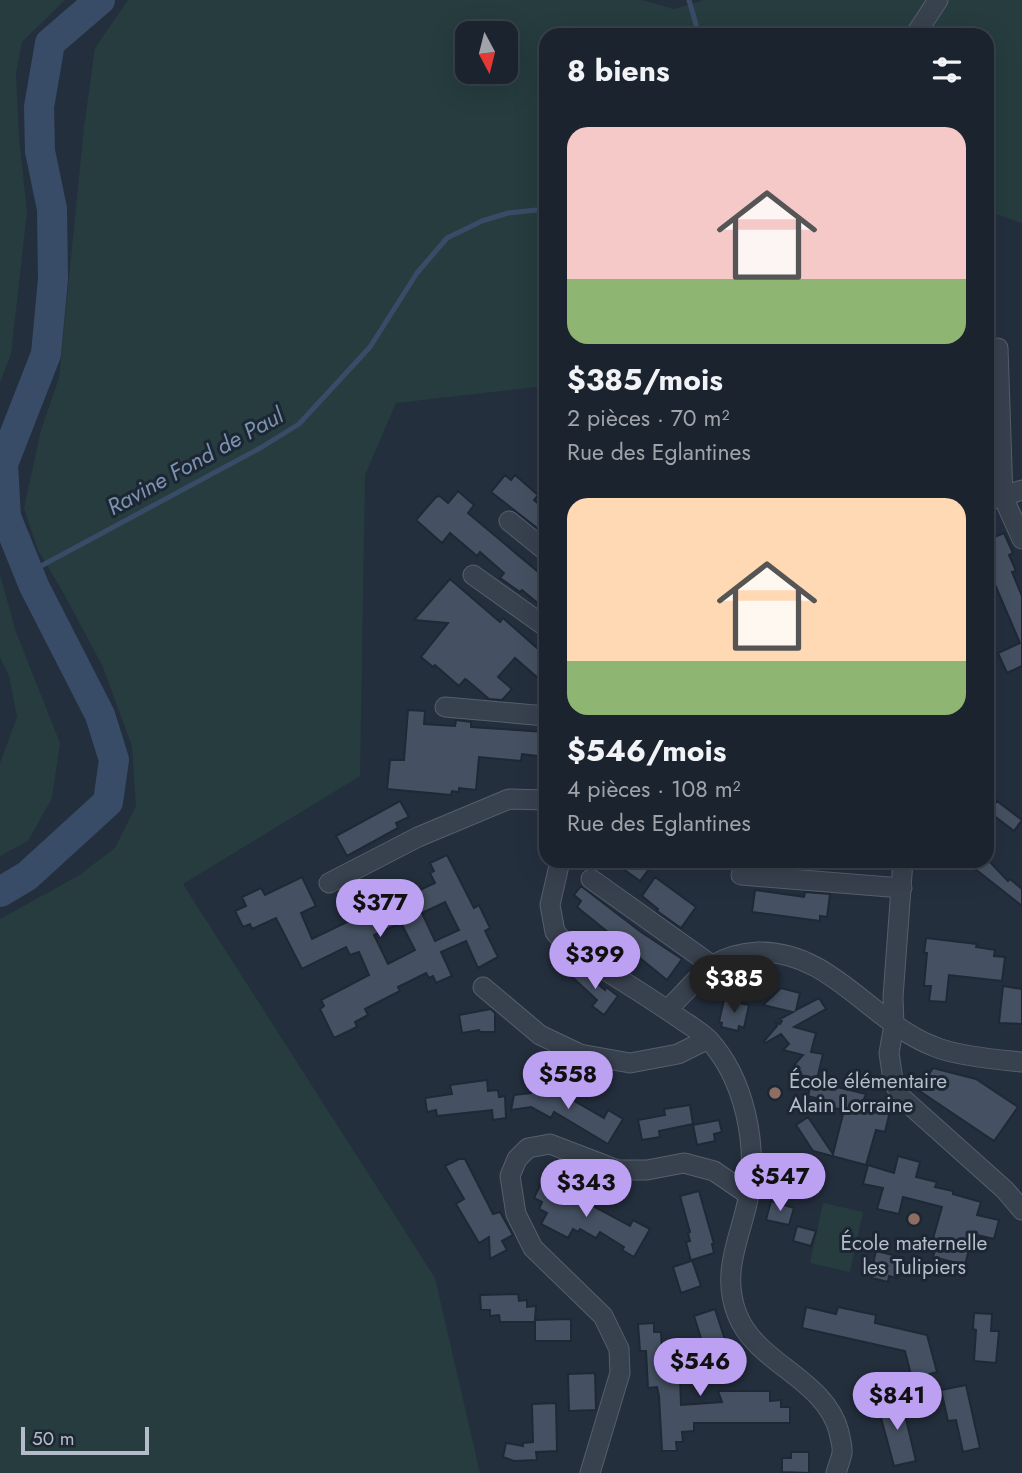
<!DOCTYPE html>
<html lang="fr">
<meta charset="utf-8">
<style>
:root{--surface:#1b232e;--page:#242b36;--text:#f1f3f6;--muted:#a0a4aa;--line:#39404a;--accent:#bca0f2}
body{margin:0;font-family:Jost,sans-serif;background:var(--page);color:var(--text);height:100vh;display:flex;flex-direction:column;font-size:26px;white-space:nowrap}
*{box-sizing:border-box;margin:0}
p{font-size:23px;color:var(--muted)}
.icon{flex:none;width:38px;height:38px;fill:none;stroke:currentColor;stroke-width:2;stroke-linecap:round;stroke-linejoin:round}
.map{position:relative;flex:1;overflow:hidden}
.details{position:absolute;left:539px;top:28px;width:455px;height:840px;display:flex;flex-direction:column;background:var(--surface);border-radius:21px;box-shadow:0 7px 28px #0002,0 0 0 2px var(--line)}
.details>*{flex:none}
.needle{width:46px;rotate:173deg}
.tools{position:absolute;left:455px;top:21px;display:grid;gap:14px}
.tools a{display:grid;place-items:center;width:63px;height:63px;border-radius:14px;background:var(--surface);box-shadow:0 7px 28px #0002,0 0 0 2px var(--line);font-size:35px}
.scale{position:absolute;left:21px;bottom:18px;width:128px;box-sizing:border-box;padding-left:7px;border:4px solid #b4bcc9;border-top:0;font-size:19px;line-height:24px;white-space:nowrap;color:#b4bcc9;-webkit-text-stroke:5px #1d2633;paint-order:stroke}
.price{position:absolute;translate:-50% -60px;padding:0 16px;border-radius:24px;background:var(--accent);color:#111;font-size:23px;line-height:46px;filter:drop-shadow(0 2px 4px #0008)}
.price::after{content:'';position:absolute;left:50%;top:42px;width:21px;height:16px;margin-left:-10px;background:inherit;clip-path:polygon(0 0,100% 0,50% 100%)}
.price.on{background:#222;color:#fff}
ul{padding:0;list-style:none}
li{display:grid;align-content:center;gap:14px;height:371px;padding:0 28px}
li span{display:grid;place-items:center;height:217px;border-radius:21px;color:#555}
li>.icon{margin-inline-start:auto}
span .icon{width:126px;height:126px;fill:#fffc;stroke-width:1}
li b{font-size:30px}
h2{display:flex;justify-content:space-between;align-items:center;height:84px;padding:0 28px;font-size:30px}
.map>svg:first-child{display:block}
.green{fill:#263c3f;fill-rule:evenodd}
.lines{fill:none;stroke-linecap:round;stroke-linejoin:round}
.stream{stroke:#394c67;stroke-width:5}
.river{stroke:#394c67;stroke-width:30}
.building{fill:#455162;stroke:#1f2835;stroke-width:2;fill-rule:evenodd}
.minor-casing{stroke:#565f6c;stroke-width:21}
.minor{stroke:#38414e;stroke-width:19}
.education-dot{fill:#8d6e63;stroke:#1d2633;stroke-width:2.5}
.labels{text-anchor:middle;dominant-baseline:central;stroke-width:6;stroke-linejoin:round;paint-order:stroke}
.poi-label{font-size:21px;fill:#b4bcc9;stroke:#1d2633;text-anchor:start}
.water-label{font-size:23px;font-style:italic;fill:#7c92b1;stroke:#1d2633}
</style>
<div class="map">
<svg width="1022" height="1473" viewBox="0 0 1022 1473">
<rect width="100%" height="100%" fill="#242f3e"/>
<path class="green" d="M0,0H65L22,42L16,73L19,138L27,212L11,354L0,382Z
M128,0H642L674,9L704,0H1022V223L987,211V35H546V386L396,403L365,475L360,776L183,884L435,1278L480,1473H0V919L78,876L115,848L136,806L132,746L103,667L64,594L38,550L24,508L41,430L59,378L84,127L95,48ZM467,33H506V72H467Z
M0,575L16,632L60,743L52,798L28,841L0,856V763L17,717L9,676L0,657Z
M823,1203L863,1212L850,1272L810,1263Z"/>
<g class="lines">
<path class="stream" d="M689,0L699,35
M28,573L262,447L299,424L370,347L417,273L447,238L482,221L508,213L546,209"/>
<path class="river" d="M0,892L27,876L108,802L114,760L100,715L34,586L6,517L3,464L46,354L53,279L52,209L40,151L39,107L50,43L100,0"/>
</g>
<path class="building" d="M505,475L511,480L515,475L538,495L534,500L546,510V535L491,492Z
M458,491L474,505L468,513L537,571L546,563V610L522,590L520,592L500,578L504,573L480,552L477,556L450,533L442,543L416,520L436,497L440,496L448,503Z
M1004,533L1013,553L1009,555L1016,571L1012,572L1022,596V666L1007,673L998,653L1020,643L987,566V540Z
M450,579L500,622L503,618L546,656V685L515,658L498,677L512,689L502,700L489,699L467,680L465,679L459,686L435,665L433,667L421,657L448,623L414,620Z
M408,710L425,711L424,724L455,726L456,720L471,722V727L546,732V757L522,754L521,761L479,757L476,790L459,788V792L452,791L451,795L387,789L390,760H404Z
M400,801L409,817L396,823L398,828L347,856L336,836Z
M997,801L1022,820L1014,831L989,812Z
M447,855L474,908L479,905L490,928L485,931L498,957L478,968L466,941L441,952L452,976L436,983L433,976L429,978L426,973L398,987L400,991L365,1009L368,1015L355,1022L357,1027L334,1038L320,1009L324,1006L321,1000L369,975L359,952L350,955L346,947L302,969L276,918L252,929L250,924L243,927L235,911L246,906L242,897L261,888L265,895L302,877L316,906L301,913L312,939L347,922L345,918L383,902L385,906L435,883L430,873L434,871L430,863ZM445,902L459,930L435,941L422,913ZM401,923L415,950L388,964L374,935Z
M612,861H655L640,881Z
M965,861H989L1008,881L1010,879L1022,889V906Z
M655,877L696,907L681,928L657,911L658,909L642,896Z
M581,886L641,932L682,959L667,980L577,907L581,901L574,895Z
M755,890L804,897L805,892L830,894L827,917L820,916V921L752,912Z
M926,938L977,944L976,947L995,950L994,956L1005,957L1002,981L949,975L946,1002L929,1001L931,986H924L927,953H924Z
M577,967L605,990L606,987L618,996L604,1015L592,1006L597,1000L570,975Z
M1003,986L1022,989V1024L999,1023Z
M781,988L800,993L796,1010L819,998L826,1009L794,1027L816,1033L811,1052L823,1054L817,1079L792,1073L796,1067L794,1065L803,1055L783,1050L789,1044L781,1034L765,1043L764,1041L777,1026L776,1023L780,1024L782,1021L780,1019L793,1012L763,1005Z
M724,1000L749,1005L744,1028L739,1026L738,1031L721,1027L722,1023L719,1022Z
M491,1009L495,1013V1032H480L479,1030L462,1033L459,1015Z
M933,1068L976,1079L1018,1107L994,1141L918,1090Z
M487,1080L488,1091L498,1090L499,1097L505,1096L506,1118L493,1120L492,1110L437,1116L436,1110L427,1112L425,1098L452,1094L450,1085Z
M812,1081L866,1094L864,1099L884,1103L882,1110L890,1111L885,1132L876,1130L866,1165L813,1151L796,1125L808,1117L833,1154L844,1110L824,1106L831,1102L808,1096Z
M537,1083L548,1089L551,1083L566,1092L564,1095L604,1118L608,1110L623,1119L608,1144L554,1112L551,1118L531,1107L511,1110L514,1095L531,1093Z
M690,1105L693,1124L659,1131L660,1137L642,1140L638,1120L665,1115L664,1109Z
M719,1120L722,1132L714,1134L715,1141L697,1145L693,1125Z
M898,1156L920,1162L916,1177L937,1182L935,1187L953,1191V1194L981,1202L977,1215L999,1220L994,1239L973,1234L965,1265L933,1257L937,1244L932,1242L942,1207L903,1197L899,1214L877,1209L883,1188L863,1184L868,1165L894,1173Z
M459,1159H465L493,1214L500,1212L513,1235L502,1241L507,1250L490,1259L489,1237L479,1243L456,1204L464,1199L445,1166Z
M543,1179L630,1226L633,1220L650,1229L634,1257L622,1250L624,1247L600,1232L596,1238L580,1229L578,1232L573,1229L568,1238L541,1224L547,1213L539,1209L542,1202L534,1198Z
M699,1191L714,1244H712L714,1253L692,1260L701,1286L681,1293L673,1267L691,1261L686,1242L690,1241L688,1233L690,1232L680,1196Z
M771,1201L794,1208L789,1225L766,1220Z
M797,1226L816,1231L811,1246L793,1241Z
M876,1251L901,1257L897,1278L889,1276L888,1282L872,1278L874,1273L871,1272Z
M518,1294L519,1301L527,1300V1307L536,1306L535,1320L571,1319V1341H535V1322H500L499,1315L490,1316V1310H481L480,1295Z
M806,1307L836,1314L838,1307L876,1315L875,1323L927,1335L937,1372L912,1379L905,1351L802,1328Z
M715,1309L727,1346L732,1344L741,1371L714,1380L694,1316Z
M974,1313L992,1314L991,1331H999L996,1363L974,1361L976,1330L973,1329Z
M654,1323V1332H661L662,1350H669L671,1377L680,1376L681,1405L722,1402L718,1391H770V1401L781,1400V1407H790V1423H694V1431L682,1432L683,1442H676L677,1451H662L659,1396L657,1387L648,1388L646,1351H640L638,1324Z
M595,1373L596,1410L569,1411L568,1374Z
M966,1385L980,1448L963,1452L956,1420L948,1421L941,1390Z
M901,1398L916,1461L894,1466L877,1403Z
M556,1403L557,1451L536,1452L537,1460L514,1461L503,1457L506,1443L523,1446V1443L533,1442L532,1404Z
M791,1452H809V1473L782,1472V1458H791Z"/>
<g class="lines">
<defs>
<path id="minor" d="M915,35L938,0
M998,348L1003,497L1022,539
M987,501L1022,490
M509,521L546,551
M473,575L546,627
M445,707L546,716
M560,861L550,905L555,932L568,947C605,970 643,993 679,1018C689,1025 701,1032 709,1040C745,1080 757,1143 749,1194C742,1235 720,1270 737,1314C756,1364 825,1378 839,1432C840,1439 843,1446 842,1453C841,1459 838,1466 836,1473
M903,861L893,997L894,1025L889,1053L893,1080L901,1097L1005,1190L1022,1210
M741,875L902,888
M591,879L713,966
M329,883L418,837L509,799L546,800
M483,987L540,1035L580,1054L630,1063L678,1054L708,1039
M667,1010C682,996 697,977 713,965C728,956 741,953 758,952C830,950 871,1022 933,1046C953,1055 999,1060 1022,1062
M590,1473L620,1373L619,1349L603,1316L533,1248L516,1214L510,1176L517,1159L528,1148L550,1144L618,1170H647L684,1163L714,1171L749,1195"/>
</defs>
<use href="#minor" class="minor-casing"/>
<use href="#minor" class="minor"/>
</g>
<g class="education-dot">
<circle cx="775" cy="1093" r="7"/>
<circle cx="914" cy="1219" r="7"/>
</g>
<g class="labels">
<g class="poi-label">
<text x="789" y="1081">École élémentaire<tspan x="789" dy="24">Alain Lorraine</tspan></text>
<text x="914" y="1243" text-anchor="middle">École maternelle<tspan x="914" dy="24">les Tulipiers</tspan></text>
</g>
<g class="water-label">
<text transform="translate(195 461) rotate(-29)">Ravine Fond de Paul</text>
</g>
</g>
</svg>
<div class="tools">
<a><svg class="needle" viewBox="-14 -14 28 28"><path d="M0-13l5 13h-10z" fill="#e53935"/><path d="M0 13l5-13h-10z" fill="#a0a4aa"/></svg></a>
</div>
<div class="scale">50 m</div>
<b class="price" style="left:380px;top:939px">$377</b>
<b class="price" style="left:595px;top:991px">$399</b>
<b class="price on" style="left:734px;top:1015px">$385</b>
<b class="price" style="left:568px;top:1111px">$558</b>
<b class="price" style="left:780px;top:1213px">$547</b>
<b class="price" style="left:586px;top:1219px">$343</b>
<b class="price" style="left:700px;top:1398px">$546</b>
<b class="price" style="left:897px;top:1432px">$841</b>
<section class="details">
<h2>8 biens<svg class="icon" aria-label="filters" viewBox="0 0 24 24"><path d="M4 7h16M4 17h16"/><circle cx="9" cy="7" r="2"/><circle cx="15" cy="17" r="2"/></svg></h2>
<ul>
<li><span style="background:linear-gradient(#f6c9c9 70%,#8fb573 0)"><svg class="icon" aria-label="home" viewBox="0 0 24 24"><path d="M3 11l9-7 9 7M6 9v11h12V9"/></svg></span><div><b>$385/mois</b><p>2 pièces · 70 m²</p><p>Rue des Eglantines</p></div></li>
<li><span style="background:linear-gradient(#ffd9b3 75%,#8fb573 0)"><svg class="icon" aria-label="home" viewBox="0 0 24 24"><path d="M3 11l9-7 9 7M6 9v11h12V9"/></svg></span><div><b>$546/mois</b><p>4 pièces · 108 m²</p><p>Rue des Eglantines</p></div></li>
</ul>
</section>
</div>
